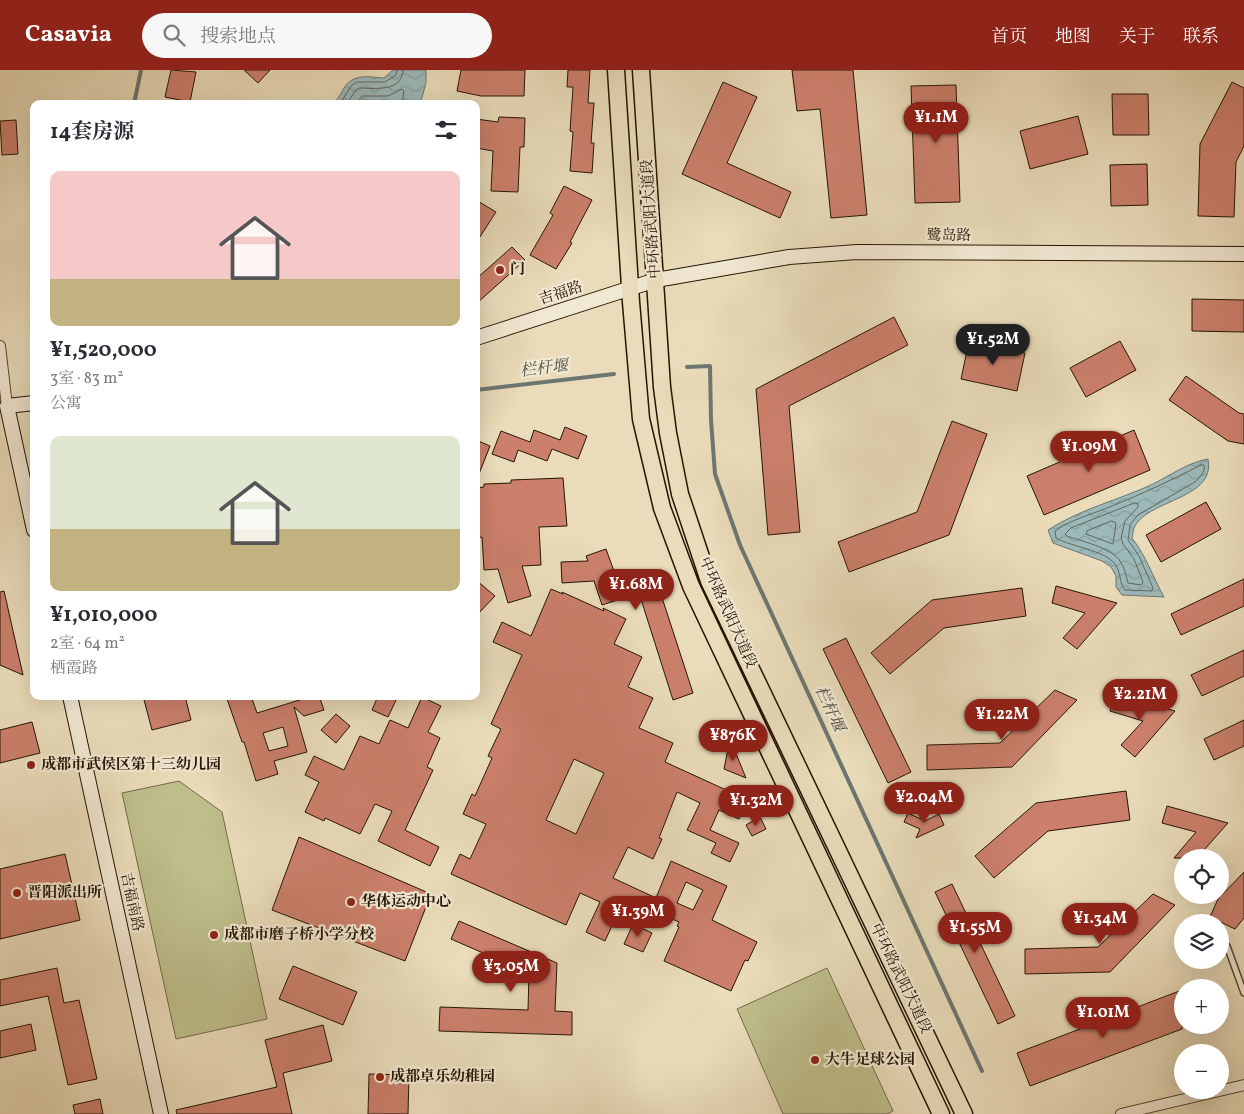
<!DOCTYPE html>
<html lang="zh">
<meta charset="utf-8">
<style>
:root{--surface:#fff;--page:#f7f7f7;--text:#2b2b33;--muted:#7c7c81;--accent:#8f2418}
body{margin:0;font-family:Vollkorn,"Noto Serif SC",serif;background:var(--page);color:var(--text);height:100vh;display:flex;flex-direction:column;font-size:19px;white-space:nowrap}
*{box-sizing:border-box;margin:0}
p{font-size:16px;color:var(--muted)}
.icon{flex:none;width:28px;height:28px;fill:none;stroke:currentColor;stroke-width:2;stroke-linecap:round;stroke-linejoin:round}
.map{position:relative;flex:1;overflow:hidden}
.side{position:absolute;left:30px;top:30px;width:450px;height:600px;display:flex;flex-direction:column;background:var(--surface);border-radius:10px;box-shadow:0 5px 20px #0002}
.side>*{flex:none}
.fabs{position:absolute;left:1174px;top:779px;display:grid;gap:10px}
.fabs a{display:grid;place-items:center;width:55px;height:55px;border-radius:50%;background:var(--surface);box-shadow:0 5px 20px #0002;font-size:25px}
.price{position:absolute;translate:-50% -42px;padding:0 11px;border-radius:18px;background:var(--accent);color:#fff;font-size:16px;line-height:32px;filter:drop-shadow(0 1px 2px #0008)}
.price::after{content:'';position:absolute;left:50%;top:30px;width:15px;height:11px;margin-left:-8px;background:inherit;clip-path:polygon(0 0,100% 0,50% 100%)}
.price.on{background:#222;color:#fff}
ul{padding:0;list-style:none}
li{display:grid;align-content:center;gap:10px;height:265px;padding:0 20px}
li span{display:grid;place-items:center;height:155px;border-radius:10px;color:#555}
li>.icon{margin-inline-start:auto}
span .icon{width:90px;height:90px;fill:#fffc;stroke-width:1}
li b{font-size:21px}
h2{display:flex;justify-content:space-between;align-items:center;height:60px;padding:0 20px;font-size:21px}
header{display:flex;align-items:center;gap:30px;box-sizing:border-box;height:70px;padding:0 25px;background:var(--accent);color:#fff}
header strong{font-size:24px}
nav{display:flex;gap:28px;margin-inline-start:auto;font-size:18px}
.search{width:350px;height:45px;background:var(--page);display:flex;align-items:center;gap:12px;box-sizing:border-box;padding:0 18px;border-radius:28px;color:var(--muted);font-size:19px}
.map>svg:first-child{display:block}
.park{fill:#bebe8b;stroke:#726a48}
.water{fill:url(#water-waves);stroke:#6c7771}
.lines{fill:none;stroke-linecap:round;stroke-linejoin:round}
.shore{stroke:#60675e;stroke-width:1}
.stream{stroke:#6c7771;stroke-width:4}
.building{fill:#cc806c;stroke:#251504;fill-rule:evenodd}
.lane-casing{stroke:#564732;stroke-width:8}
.street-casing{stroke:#564732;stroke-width:12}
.secondary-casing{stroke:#251504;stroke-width:16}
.primary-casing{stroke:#251504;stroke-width:19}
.lane{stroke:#f1e8d2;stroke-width:5}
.street{stroke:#f1e8d2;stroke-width:10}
.secondary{stroke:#f1e8d2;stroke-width:14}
.primary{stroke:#eadcba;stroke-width:16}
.poi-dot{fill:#8f2418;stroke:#f1e8d2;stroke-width:2}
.labels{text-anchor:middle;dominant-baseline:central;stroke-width:4.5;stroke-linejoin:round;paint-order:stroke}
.street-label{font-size:15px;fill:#251504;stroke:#f1e8d2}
.poi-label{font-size:15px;font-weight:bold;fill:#251504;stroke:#f1e8d2;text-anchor:start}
.water-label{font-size:16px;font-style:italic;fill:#4f4e43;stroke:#f1e8d2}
</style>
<header>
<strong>Casavia</strong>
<div class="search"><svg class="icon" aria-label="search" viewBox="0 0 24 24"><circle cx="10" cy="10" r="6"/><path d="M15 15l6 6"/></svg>搜索地点</div>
<nav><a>首页</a><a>地图</a><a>关于</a><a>联系</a></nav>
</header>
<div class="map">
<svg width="1244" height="1044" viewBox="0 0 1244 1044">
<defs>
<pattern id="water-waves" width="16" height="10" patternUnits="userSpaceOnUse" patternTransform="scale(1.25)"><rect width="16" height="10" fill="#9cb9b9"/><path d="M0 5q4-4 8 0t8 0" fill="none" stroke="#869e9d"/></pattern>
</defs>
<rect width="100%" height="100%" fill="#eadcba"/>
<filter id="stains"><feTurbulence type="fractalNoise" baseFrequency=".004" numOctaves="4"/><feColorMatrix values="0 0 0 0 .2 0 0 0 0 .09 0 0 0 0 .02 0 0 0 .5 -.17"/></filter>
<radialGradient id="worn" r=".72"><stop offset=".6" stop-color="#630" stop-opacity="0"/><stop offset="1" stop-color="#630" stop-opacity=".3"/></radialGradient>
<path class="park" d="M179,711L222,742L267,949L176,969L122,723Z
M827,898L893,1041L887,1044H783L737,939Z"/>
<path class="water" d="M393,0H426V13L420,34H332C338,30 341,23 344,18C353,3 369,7 384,8Z
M1208,389C1216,429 1150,429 1135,456C1133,459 1133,464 1132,468C1146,486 1153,507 1164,527L1122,525L1116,517V506L1111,497L1102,491L1053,473L1048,460C1080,439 1119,430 1153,414C1171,405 1189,392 1208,389Z"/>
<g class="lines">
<path class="shore" d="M340,34L351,16L357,12H385L396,5L397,0
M347,34L355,21L359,18C374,18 402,23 403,0
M356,34L362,26H388L402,19L404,21L402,34
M1201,395H1204C1206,402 1199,408 1195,412L1138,445L1130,455L1128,470L1139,486L1153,518L1152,521L1125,520C1119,513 1121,502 1115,494C1104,480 1072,477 1056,468L1055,461C1072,449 1093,444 1112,436C1142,424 1172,410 1201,395Z
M1135,433L1138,434V437L1125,451L1121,468L1123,474L1134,489L1143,512L1141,515L1128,513C1126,506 1125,498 1120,491C1112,478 1081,471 1067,466L1065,464L1071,458Z
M1112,451L1116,453L1113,474L1086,464L1087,461Z"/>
<path class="stream" d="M134,34L141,0
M687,297L710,296L711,350L715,404L740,475L982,1001
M476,320L614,304"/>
</g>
<path class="building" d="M171,0L196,2L190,32L165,27Z
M244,0H270L258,13Z
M461,0H525L524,26H481L457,21Z
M568,0H590L588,33H594L591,73H594L592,103L570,101L573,62L570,61L573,17H567Z
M792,0H853L867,145L831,148L820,39L797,41Z
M723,12L757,27L727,93L791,122L780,148L682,104Z
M1232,12L1244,18V76L1236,92L1234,147L1198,146L1200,74Z
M956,15L960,132L915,133L911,16Z
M1112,24H1148L1149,65H1113Z
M1078,46L1088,84L1030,99L1020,61Z
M499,47L525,48L524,77H520L518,122L491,121L493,81L476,78V49L498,52Z
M16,50L18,84L2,85L0,51Z
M1147,94L1148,135L1111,136L1110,95Z
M564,116L592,130L570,172L572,173L556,199L530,185L553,145L550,143Z
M476,130L496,142L476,173Z
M512,177L525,190L476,234V209Z
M1192,229L1244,230V262L1192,261Z
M894,247L908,275L789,336L800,462L768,465L756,319Z
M969,271L1025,283L1017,321L961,309Z
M1120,271L1136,300L1086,327L1070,298Z
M1186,306L1239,343L1244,344V374L1228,371L1169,330Z
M952,351L987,364L949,465L849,502L838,472L917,442Z
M565,357L587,366L578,389L552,379L547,391L518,380L514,392L492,384L501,361L530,372L534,360L560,370Z
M1134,360L1150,400L1044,445L1027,406Z
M476,370L490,376L477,409H476Z
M563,408L567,456L539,457L541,495L522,496L531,526L508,533L498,499L484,500L482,467L476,468V418L484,417V414L511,413V410Z
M1206,432L1221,459L1161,492L1146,465Z
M606,479L619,515L654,503L693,623L673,630L639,523L602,535L594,511L562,513L561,492L588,491L586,486Z
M1244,509V536L1181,565L1171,544Z
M476,510L495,526L476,546Z
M1056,516L1117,533L1077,579L1063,568L1085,543L1052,533Z
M1022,518L1026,546L944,558L890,604L871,583L932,530Z
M551,519L563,524L562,522L604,541L603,538L626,549L614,574L642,587L628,617L653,628L639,658L673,673L665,692L748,730L739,749L719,740L710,760L739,773L730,792L711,783L716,773L687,760L700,733L677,722L659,768L662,769L653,789L628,777L613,808L656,828L671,791L727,816L712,850L757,872L748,891L745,890L731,921L664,891L679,857L677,856L679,852L635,832L631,840L621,836L605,871L586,862L600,832L580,823L566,855L451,804L460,784L470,789L486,754L463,744L472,724L475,726L492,688L488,686L501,659L491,654L522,585L493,572L502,552L531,566ZM574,689L604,703L576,764L546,750ZM686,812L703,820L693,840L677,833Z
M4,521L23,605L0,595V522Z
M846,568L911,702L888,713L823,579Z
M1244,580V606L1202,626L1191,605Z
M1055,620L1077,630L1012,697L927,700V675L1000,673Z
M1114,624L1175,641L1135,687L1121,675L1143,651L1110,641Z
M143,626H185L191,650L152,660Z
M226,626H251L257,643L303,629L302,626H319L324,640L304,646L294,637L307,682L274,691L278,704L256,711L244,672H242ZM283,657L288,676L269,681L263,663Z
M378,626H398L388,647L372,640Z
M422,627L441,636L428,662L440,668L427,697L433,700L405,760L439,777L430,796L378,771L392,741L375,734L360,764L325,748L324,751L305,742L319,712L305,705L314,686L344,700L360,666L379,674L390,650L408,658Z
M336,644L350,656L336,673L321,660Z
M1244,650V676L1214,690L1204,669Z
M32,652L40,683L0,693V660Z
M730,669L746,708L724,699Z
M1126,721L1130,750L1048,761L994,808L975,786L1036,733Z
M1167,736L1228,753L1197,788H1174L1196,762L1162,753Z
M908,743L925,751L939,744L944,755L916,768L920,759L904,752Z
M760,747L766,759L752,766L746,755Z
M299,767L431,824L405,891L272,840Z
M65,784L80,850L0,869V799Z
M1244,802V848L1235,859L1210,847L1218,829Z
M952,814L1015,946L998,954L935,822Z
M1153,824L1175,835L1110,902L1025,904V879L1098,877Z
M459,851L557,893L555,941L572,942V965L439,961L440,937L528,940L529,903L451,869Z
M633,854L652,863L643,882L624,874Z
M293,896L357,922L343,955L279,929Z
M57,898L64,933L79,930L97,1009L68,1015L48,926L0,936V910Z
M1182,920V959L1030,1016L1017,983Z
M31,954L36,980L0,988V961Z
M323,955L332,991L283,1003L292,1044H177L176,1040L277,1017L265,970Z
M369,1004L409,1005L408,1044H368Z
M100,1029L103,1044H75L73,1035Z"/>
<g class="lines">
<defs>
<path id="lane" d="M1227,876L1244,923"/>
<path id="street" d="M0,276L7,336
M1121,1044L1244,1015"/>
<path id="secondary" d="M476,268L656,210L789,187L857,182L1244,184
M34,333L7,336L34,460
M70,626L161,1044"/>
<path id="primary" d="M616,0L631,232L641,349L662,438L691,516L941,1044
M641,0L662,317L668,363L680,424L709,511L964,1044"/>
</defs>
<use href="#lane" class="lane-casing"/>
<use href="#street" class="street-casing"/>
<use href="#secondary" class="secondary-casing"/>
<use href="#primary" class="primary-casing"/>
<use href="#lane" class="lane"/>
<use href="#street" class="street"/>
<use href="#secondary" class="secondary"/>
<use href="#primary" class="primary"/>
</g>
<g class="poi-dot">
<circle cx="500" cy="200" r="5"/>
<circle cx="31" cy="695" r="5"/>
<circle cx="17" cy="823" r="5"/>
<circle cx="351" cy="832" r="5"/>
<circle cx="214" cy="865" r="5"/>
<circle cx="815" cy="990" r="5"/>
<circle cx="380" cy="1007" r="5"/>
</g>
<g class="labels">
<g class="street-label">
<text transform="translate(652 149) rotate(-94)">中环路武阳大道段</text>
<text x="949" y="166">鹭岛路</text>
<text transform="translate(561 224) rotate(-18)">吉福路</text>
<text transform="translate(727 543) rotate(66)">中环路武阳大道段</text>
<text transform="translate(131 832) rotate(78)">吉福南路</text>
<text transform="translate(900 909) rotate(64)">中环路武阳大道段</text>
</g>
<g class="poi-label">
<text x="510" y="200">门</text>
<text x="41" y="695">成都市武侯区第十三幼儿园</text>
<text x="27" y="823">晋阳派出所</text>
<text x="361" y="832">华体运动中心</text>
<text x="224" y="865">成都市磨子桥小学分校</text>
<text x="825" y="990">大牛足球公园</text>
<text x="390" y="1007">成都卓乐幼稚园</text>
</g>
<g class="water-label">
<text transform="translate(544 299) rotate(-7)">栏杆堰</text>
<text transform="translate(829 639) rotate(65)">栏杆堰</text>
</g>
</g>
<rect width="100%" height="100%" filter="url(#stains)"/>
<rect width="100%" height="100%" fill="url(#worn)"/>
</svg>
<div class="fabs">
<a><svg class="icon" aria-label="locate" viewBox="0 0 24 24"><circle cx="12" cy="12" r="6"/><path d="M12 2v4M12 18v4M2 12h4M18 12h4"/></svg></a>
<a><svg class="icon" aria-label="layers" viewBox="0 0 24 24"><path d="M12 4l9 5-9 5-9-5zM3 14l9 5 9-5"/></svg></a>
<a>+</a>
<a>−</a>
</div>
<b class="price" style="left:936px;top:74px">¥1.1M</b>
<b class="price on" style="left:993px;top:296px">¥1.52M</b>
<b class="price" style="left:1089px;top:403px">¥1.09M</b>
<b class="price" style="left:636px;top:541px">¥1.68M</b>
<b class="price" style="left:1140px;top:651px">¥2.21M</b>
<b class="price" style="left:1002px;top:671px">¥1.22M</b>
<b class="price" style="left:733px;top:692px">¥876K</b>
<b class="price" style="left:924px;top:754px">¥2.04M</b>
<b class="price" style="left:756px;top:757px">¥1.32M</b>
<b class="price" style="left:638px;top:868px">¥1.39M</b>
<b class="price" style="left:1100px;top:875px">¥1.34M</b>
<b class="price" style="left:975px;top:884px">¥1.55M</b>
<b class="price" style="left:511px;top:923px">¥3.05M</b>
<b class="price" style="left:1103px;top:969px">¥1.01M</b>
<section class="side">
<h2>14套房源<svg class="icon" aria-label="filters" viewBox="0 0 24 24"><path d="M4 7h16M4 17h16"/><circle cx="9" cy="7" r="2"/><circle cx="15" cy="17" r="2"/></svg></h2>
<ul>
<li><span style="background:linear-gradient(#f6c9c9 70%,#c2b280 0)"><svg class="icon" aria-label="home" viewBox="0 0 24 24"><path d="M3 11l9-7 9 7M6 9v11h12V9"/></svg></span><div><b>¥1,520,000</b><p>3室 · 83 m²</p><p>公寓</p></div></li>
<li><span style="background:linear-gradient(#dfe7d0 60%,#c2b280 0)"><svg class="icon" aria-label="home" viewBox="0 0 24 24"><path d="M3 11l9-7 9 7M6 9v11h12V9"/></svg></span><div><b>¥1,010,000</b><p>2室 · 64 m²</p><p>栖霞路</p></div></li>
</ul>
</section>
</div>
